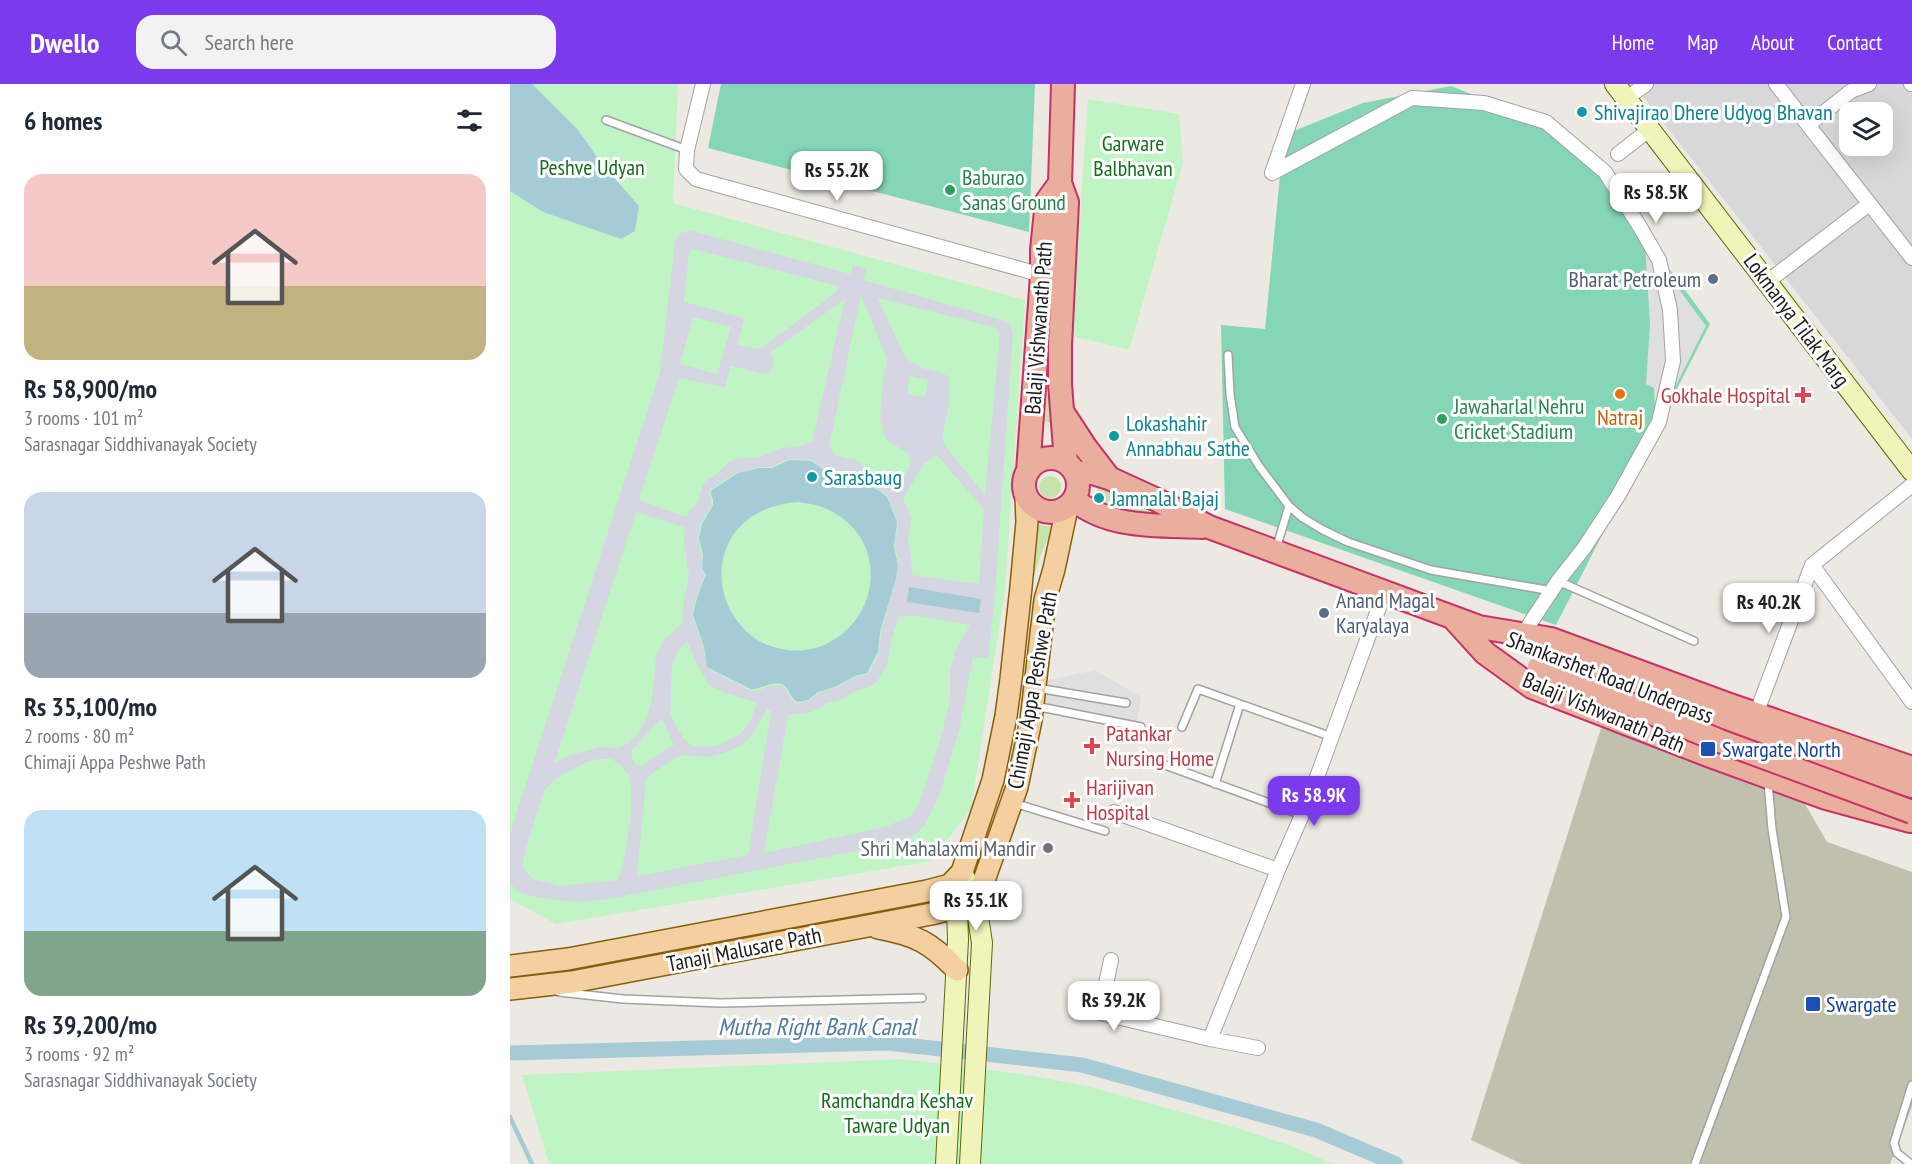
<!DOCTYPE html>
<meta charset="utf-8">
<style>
:root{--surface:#fff;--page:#f2f2f3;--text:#1f2937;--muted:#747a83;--accent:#7c3aed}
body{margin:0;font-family:"PT Sans Narrow",sans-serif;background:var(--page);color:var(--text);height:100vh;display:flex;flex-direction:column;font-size:22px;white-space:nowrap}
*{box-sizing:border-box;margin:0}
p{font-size:20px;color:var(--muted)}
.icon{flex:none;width:33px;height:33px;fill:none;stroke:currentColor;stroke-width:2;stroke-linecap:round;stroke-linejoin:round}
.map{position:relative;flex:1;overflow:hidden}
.details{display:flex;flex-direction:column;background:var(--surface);width:510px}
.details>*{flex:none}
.fabs{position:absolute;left:1329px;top:18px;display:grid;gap:12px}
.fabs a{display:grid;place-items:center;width:54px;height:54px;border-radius:12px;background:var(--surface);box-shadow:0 6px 24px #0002;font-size:30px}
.price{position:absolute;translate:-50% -51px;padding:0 14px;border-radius:12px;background:#fff;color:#222;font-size:20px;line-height:39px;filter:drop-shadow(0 2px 3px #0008)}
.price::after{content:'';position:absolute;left:50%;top:36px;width:18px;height:14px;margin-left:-9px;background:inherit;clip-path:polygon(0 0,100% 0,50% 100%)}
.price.selected{background:var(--accent);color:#fff}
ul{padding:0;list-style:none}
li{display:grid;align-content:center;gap:12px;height:318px;padding:0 24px}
li span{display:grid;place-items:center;height:186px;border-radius:18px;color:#555}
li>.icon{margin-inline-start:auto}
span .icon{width:108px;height:108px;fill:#fffc;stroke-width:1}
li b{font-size:26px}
h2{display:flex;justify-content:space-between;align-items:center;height:72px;padding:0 24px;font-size:26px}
header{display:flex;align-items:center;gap:36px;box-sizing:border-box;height:84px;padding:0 30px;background:var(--accent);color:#fff}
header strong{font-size:28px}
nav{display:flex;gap:33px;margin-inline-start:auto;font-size:21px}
.search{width:420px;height:54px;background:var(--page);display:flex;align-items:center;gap:15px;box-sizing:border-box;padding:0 21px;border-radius:18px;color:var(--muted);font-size:22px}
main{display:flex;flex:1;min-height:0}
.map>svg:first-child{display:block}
.residential{fill:#d9d8d8;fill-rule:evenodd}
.construction{fill:#c0c0ae}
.grass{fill:#c6e3ab}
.park{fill:#c0f4c5}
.pitch{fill:#85d6b6}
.parking{fill:#dfdfdf}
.plaza{fill:#d6d6e2;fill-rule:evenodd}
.water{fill:#a5cbd7;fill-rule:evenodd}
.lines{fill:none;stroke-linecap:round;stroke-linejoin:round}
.stream{stroke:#a5cbd7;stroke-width:4.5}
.canal{stroke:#a5cbd7;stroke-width:15}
.service-casing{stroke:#a2a2a2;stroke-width:10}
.minor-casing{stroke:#a2a2a2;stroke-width:16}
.secondary-casing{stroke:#5e680d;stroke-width:22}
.primary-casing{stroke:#875e0b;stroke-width:24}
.trunk-casing{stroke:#c83165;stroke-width:26}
.service{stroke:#fff;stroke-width:7}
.minor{stroke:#fff;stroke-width:14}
.secondary{stroke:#f1f4b8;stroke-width:20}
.primary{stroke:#f4cf9f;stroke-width:21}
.trunk{stroke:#e9ae9e;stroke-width:22}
.trunk-bridge-casing{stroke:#c83165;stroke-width:26;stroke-linecap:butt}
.trunk-bridge{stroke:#e9ae9e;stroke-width:22}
.culture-dot{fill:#0f9aa8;stroke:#fff;stroke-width:2}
.leisure-dot{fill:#2e9e5b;stroke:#fff;stroke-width:2}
.service-dot{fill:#5c6f8a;stroke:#fff;stroke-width:2}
.food-dot{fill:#e8710a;stroke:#fff;stroke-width:2}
.health-dot{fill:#e0444e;stroke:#fff;stroke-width:2}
.transit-dot{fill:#1a4fb4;stroke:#fff;stroke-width:2}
.worship-dot{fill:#6b7280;stroke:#fff;stroke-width:2}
.labels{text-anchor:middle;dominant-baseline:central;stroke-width:6;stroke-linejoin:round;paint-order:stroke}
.culture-label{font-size:22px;fill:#0d838f;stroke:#fff;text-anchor:start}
.park-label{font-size:22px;fill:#136f1b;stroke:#fff}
.leisure-label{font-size:22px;fill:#27864d;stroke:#fff;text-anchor:start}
.service-label{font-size:22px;fill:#4e5e75;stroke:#fff;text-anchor:end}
.street-label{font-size:22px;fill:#1b1b1b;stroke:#fff}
.health-label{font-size:22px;fill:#be3a42;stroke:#fff;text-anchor:start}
.food-label{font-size:22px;fill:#c56008;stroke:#fff}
.transit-label{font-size:22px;fill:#164399;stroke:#fff;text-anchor:start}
.worship-label{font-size:22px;fill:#5b616d;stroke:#fff;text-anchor:end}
.water-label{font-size:24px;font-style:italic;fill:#5079a2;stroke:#fff}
</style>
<header>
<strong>Dwello</strong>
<div class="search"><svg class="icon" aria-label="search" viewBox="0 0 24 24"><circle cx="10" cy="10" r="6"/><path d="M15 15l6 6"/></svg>Search here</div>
<nav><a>Home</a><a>Map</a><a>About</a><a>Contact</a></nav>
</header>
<main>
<section class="details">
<h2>6 homes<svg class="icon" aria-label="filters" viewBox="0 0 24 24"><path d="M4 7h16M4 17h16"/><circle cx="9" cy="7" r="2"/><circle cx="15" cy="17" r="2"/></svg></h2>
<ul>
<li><span style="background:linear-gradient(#f6c9c9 60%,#c2b280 0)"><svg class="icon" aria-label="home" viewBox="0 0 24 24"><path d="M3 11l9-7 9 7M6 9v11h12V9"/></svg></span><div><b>Rs 58,900/mo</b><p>3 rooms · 101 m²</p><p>Sarasnagar Siddhivanayak Society</p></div></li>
<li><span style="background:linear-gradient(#c9d6e8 65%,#9aa5b1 0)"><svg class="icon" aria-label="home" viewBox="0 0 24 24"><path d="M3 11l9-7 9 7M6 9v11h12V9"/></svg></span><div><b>Rs 35,100/mo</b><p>2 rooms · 80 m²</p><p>Chimaji Appa Peshwe Path</p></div></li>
<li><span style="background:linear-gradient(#bfe0f5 65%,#7fa58c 0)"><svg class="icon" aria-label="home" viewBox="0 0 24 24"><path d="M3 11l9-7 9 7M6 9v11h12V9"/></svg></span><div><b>Rs 39,200/mo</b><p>3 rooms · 92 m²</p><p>Sarasnagar Siddhivanayak Society</p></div></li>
</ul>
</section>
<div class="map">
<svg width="1402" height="1080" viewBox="0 0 1402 1080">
<rect width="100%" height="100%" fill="#ece9e2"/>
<path class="residential" d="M1123,0H1402V355ZM1340,28H1372V62H1340Z"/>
<path class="construction" d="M1091,644L1292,715L1317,758L1402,788V1022L1380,1080H1012L961,1056Z"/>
<path class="grass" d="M536,305L544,341L532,336Z
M529 403a11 11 0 1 1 22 0a11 11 0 1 1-22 0Z
M588,395L665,431L585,425Z
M524,440L543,443L530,473L520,506Z"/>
<path class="park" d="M0,0H165L168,2L163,119L515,216L495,506L461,725L421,777L46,840L0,815Z
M578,15L669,30L673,79L619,266L562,252Z
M393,975L517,991L578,1002L717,1041L782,1062L823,1080H39L12,991Z"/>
<path class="pitch" d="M211,0H525L519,148L198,64Z
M941,2L1052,46L1086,85L1200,240L1046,541L715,425L711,241L755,245L774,51L853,19Z"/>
<path class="parking" d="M1135,159L1196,242L1152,329L1145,325L1144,304L1136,300L1140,240Z
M585,586L631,613L627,638L533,621L538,596Z"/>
<path class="plaza" d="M182,147L340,190L343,181L356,185L354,196L495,237L501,242L503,251L484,522L478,574L463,573L449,647L429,712L415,741L407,749L388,759L99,815L68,818L30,814L10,809L0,800V749L150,288L165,158L170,149ZM183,165L328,202L326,208L252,264L248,265L227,261L234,236L231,233L174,218L179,169ZM351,211L377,276L373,296L370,334L373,347L376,356L398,369L400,375V382L394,392L388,400L382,403L376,395L361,388L346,376L327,372L319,363ZM368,214L484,243L490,249L475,411L435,362L432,354L439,321V293L430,288L412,284L400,277L393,269ZM335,215L302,358L287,363L271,364L250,373L230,374L218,378L207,390L194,398L188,418L179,427L177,433L129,416L169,294L215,303L221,282L254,290L260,287L263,282L264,275L260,269ZM183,233L221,243L207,290L170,280ZM400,292L418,296L415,313L397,310ZM426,370L474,426L469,500L402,491L401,471L398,457L401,433L393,415L414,379L421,376ZM279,375L301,376L310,383L322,387H341L353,399L368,405L377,412L388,438L385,463L389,481L371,549L369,568L360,587L357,590L345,593L328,603L308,609L299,617L287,619L283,617L274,603L270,601L261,602L245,607L241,606L197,584L193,563L182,531L187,510L195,491L191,484L192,476L188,454L191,439L202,420L200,409L201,405L224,390L249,383H261ZM126,428L175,444L174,459L179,491L173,523V538L152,558L146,572L142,614L137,634L128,649L117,660L109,664L89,663L54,673L44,680ZM397,532H410L460,541L445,567L440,587V617L430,656L409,720L401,732L375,743L254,769L278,631L302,628L317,619L333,615L347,606L360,603L367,598L377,581L382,553L389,533ZM177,557L187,581L199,601L215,609L247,619L240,638L230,650L211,660L197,663L183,662L174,655L165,640L160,628L162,582L168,566ZM257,625L261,627L238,771L127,792L136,696L142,689L171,671L197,673L214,669L232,661L243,650ZM150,636L153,637L164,661L151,668L134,681L127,682L122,674V666ZM89,675H101L110,680L119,691L121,705V729L115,772L108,796L50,802L23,795L12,782L17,761L34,707L44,696L54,690L77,678Z"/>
<path class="water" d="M0,0H22L68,46L92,80L129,122L125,147L111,155L33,128L0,107Z
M280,376L301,377L317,388H341L352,399L368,406L377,413L387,438L384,463L388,481L386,494L370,548L368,568L357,589L345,592L327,602L308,608L298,616L287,618C281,614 280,607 275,602C266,594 251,606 241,605L197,583L194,563L183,531L188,510L196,491L192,484L193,471L189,454L192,440L203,421V416L201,409L202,406L228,389L250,384H262ZM289,418C305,420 319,424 332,434C377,467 367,534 318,559C307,565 291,568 278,566C263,564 248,559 237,548C219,531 209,507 212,482C217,441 251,420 289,418Z
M399,503L471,515L469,529L397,518Z"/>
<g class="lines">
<path class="stream" d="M0,1033L22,1080"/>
<path class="canal" d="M0,969L377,959L572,981L806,1046L886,1080"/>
<defs>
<path id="service" d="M96,36L177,66
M718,271L720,310L725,343L749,382L779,422L793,434L813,446L838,458L921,486L1042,507
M766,465L779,422
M1048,497L1184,557
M527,604L616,619
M525,622L631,643
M672,643L688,605L822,653
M644,677L792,731
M705,700L730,620
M504,719L595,747
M49,908L113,915L210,919L412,914
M1185,1080L1276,833L1262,745L1258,698
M1401,1080L1387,1069L1384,1059L1402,1001"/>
<path id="minor" d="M193,0L177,66L176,85L186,95L532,191
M1266,0L1402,174
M1401,0H1402
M1117,14L1136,0
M1298,41L1341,7L1359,0
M1108,70L1140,45
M762,89L902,14L974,19L1036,38L1095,88L1130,143L1149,176L1160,226L1163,277L1149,338L1108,412L1074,464L1048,497L1013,550
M762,89L793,0
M1257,198L1359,120
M1302,481L1402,618
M1246,630L1302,481L1402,401
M604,728L768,786
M601,876L590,929L700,955
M748,964L700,955L768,786L799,715L875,507"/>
<path id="secondary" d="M1105,0L1402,387
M452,788L466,819L472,859L460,1080
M436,1080L448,856L447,824L443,811"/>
<path id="primary" d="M368,844C406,851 420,858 447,886
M0,882L58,875L417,807L440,801L452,788L483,696L496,632L501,595L511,503L517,438L516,411
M0,905L62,898L421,830L466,819L507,703L521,636L535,516L544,485L557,424"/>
<path id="trunk" d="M553,0L550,99L557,118L550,261V300L556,378
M553,329L576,364L599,394
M514 401a27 27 0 1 1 54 0a27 27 0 1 1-54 0Z
M518,387L532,191V166L537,117L550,99
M566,389H583L599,394L647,416L699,443L969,543L1041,555L1217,620L1402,684
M564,416C601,445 647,441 692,443
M945,536L975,569L1022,603L1198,671L1316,714L1400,737
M1071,583L1211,635L1402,702"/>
</defs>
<use href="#service" class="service-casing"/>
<use href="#minor" class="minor-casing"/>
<use href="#secondary" class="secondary-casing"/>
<use href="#primary" class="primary-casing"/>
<use href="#trunk" class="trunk-casing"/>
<use href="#service" class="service"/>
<use href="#minor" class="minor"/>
<use href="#secondary" class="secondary"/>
<use href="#primary" class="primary"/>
<use href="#trunk" class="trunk"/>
<defs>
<path id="trunk-bridge" d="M1029,583L1210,657L1402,728"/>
</defs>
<use href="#trunk-bridge" class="trunk-bridge-casing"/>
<use href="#trunk-bridge" class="trunk-bridge"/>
</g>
<g class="culture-dot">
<circle cx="1072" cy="28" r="6"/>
<circle cx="604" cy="352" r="6"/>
<circle cx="302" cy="393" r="6"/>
<circle cx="589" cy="414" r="6"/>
</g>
<g class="leisure-dot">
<circle cx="440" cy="106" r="6"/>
<circle cx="932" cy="335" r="6"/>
</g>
<g class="service-dot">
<circle cx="1203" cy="195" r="6"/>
<circle cx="814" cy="529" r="6"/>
</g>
<circle class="food-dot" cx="1110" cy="310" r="6"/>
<g class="health-dot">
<path d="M1290 302h6v6h6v6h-6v6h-6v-6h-6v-6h6z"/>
<path d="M579 653h6v6h6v6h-6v6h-6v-6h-6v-6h6z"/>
<path d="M559 707h6v6h6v6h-6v6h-6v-6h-6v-6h6z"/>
</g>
<g class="transit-dot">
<rect x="1190" y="657" width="16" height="16" rx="3"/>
<rect x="1295" y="912" width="16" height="16" rx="3"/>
</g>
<circle class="worship-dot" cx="538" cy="764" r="6"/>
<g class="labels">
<g class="culture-label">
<text x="1084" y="28">Shivajirao Dhere Udyog Bhavan</text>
<text x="616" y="339">Lokashahir<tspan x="616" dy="25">Annabhau Sathe</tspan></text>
<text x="314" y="393">Sarasbaug</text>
<text x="601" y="414">Jamnalal Bajaj</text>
</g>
<g class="park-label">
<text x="623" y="59">Garware<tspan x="623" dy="25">Balbhavan</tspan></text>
<text x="82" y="83">Peshve Udyan</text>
<text x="387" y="1016">Ramchandra Keshav<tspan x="387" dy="25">Taware Udyan</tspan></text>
</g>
<g class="leisure-label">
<text x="452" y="93">Baburao<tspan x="452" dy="25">Sanas Ground</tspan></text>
<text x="944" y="322">Jawaharlal Nehru<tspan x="944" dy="25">Cricket Stadium</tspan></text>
</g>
<g class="service-label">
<text x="1191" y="195">Bharat Petroleum</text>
<text x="826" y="516" text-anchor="start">Anand Magal<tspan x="826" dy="25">Karyalaya</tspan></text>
</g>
<g class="street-label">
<text transform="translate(1287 236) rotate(53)">Lokmanya Tilak Marg</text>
<text transform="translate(528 244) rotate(-86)">Balaji Vishwanath Path</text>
<text transform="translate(1100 593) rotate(21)">Shankarshet Road Underpass</text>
<text transform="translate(522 606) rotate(-80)">Chimaji Appa Peshwe Path</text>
<text transform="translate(1094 628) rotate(23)">Balaji Vishwanath Path</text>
<text transform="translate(234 865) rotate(-11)">Tanaji Malusare Path</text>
</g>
<g class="health-label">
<text x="1280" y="311" text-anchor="end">Gokhale Hospital</text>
<text x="596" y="649">Patankar<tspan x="596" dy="25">Nursing Home</tspan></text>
<text x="576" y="703">Harijivan<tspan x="576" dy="25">Hospital</tspan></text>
</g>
<g class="food-label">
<text x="1110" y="333">Natraj</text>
</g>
<g class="transit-label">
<text x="1212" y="665">Swargate North</text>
<text x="1316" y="920">Swargate</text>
</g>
<g class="worship-label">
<text x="526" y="764">Shri Mahalaxmi Mandir</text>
</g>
<g class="water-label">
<text x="307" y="942">Mutha Right Bank Canal</text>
</g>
</g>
</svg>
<div class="fabs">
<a><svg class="icon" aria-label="layers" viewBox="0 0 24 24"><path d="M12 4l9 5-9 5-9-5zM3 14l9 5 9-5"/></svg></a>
</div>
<b class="price" style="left:327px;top:118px">Rs 55.2K</b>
<b class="price" style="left:1146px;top:140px">Rs 58.5K</b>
<b class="price" style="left:1259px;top:550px">Rs 40.2K</b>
<b class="price selected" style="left:804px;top:743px">Rs 58.9K</b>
<b class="price" style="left:466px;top:848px">Rs 35.1K</b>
<b class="price" style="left:604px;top:948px">Rs 39.2K</b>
</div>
</main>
